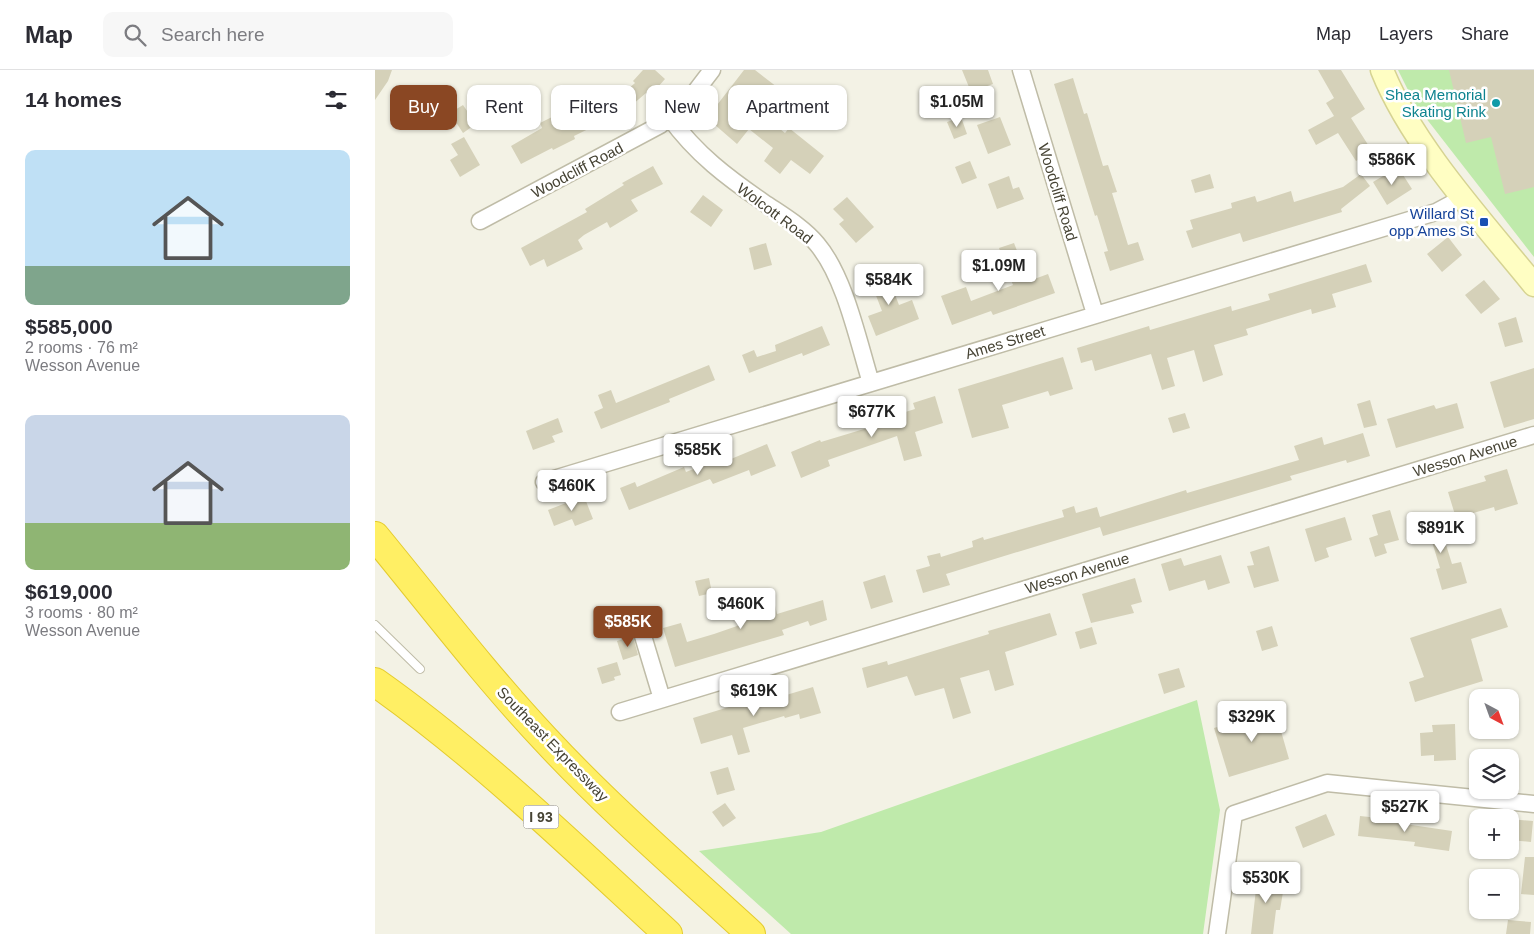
<!DOCTYPE html>
<meta charset="utf-8">
<style>
:root{--surface:#fff;--page:#f7f7f7;--text:#2b2b33;--muted:#7c7c81;--line:#e1e1e2;--accent:#8a4723}
body{margin:0;font-family:Helvetica,sans-serif;background:var(--page);color:var(--text);height:100vh;display:flex;flex-direction:column;font-size:19px;white-space:nowrap}
*{box-sizing:border-box;margin:0}
p{font-size:16px;color:var(--muted)}
.icon{flex:none;width:28px;height:28px;fill:none;stroke:currentColor;stroke-width:2;stroke-linecap:round;stroke-linejoin:round}
.map{position:relative;flex:1;overflow:hidden}
.drawer{display:flex;flex-direction:column;background:var(--surface);width:375px}
.drawer>*{flex:none}
.hud{position:absolute;left:15px;top:15px;width:475px;height:45px;display:flex;gap:10px}
.needle{width:32px;rotate:139deg}
.tools{position:absolute;left:1094px;top:619px;display:grid;gap:10px}
.tools a{display:grid;place-items:center;width:50px;height:50px;border-radius:10px;background:var(--surface);box-shadow:0 1px 4px #0004;font-size:25px}
.price{position:absolute;translate:-50% -42px;padding:0 11px;border-radius:5px;background:#fff;color:#222;font-size:16px;line-height:32px;filter:drop-shadow(0 1px 2px #0008)}
.price::after{content:'';position:absolute;left:50%;top:30px;width:15px;height:11px;margin-left:-8px;background:inherit;clip-path:polygon(0 0,100% 0,50% 100%)}
.price.active{background:var(--accent);color:#fff}
ul{padding:0;list-style:none}
li{display:grid;align-content:center;gap:10px;height:265px;padding:0 25px}
li span{display:grid;place-items:center;height:155px;border-radius:10px;color:#555}
li>.icon{margin-inline-start:auto}
span .icon{width:90px;height:90px;fill:#fffc;stroke-width:1}
li b{font-size:21px}
h2{display:flex;justify-content:space-between;align-items:center;height:60px;padding:0 25px;font-size:21px}
.chip{padding:0 18px;border-radius:10px;background:var(--surface);box-shadow:0 1px 4px #0004;font-size:18px;line-height:45px}
.chip.active{background:var(--accent);color:#fff}
header{display:flex;align-items:center;gap:30px;box-sizing:border-box;height:70px;padding:0 25px;background:var(--surface);border-bottom:1px solid var(--line)}
header strong{font-size:24px}
nav{display:flex;gap:28px;margin-inline-start:auto;font-size:18px}
.search{width:350px;height:45px;background:var(--page);display:flex;align-items:center;gap:12px;box-sizing:border-box;padding:0 18px;border-radius:10px;color:var(--muted);font-size:19px}
main{display:flex;flex:1;min-height:0}
.map>svg:first-child{display:block}
.green{fill:#bfeaab}
.building{fill:#d5d1b9}
.lines{fill:none;stroke-linecap:round;stroke-linejoin:round}
.service-casing{stroke:#bfbca7;stroke-width:10}
.minor-casing{stroke:#bfbca7;stroke-width:19}
.secondary-casing{stroke:#d6d392;stroke-width:25}
.motorway-casing{stroke:#e4cb2e;stroke-width:30}
.service{stroke:#fff;stroke-width:8}
.minor{stroke:#fff;stroke-width:16}
.secondary{stroke:#fffec3;stroke-width:22}
.motorway{stroke:#ffef64;stroke-width:28}
.culture-dot{fill:#0f9aa8;stroke:#fff;stroke-width:2}
.transit-dot{fill:#1a4fb4;stroke:#fff;stroke-width:2}
.labels{text-anchor:middle;dominant-baseline:central;stroke-width:5;stroke-linejoin:round;paint-order:stroke}
.shield{fill:#fff;stroke:#7e7b71;stroke-width:1}
.shield-label{font-size:14px;font-weight:bold;fill:#464334}
.culture-label{font-size:15px;fill:#0d838f;stroke:#fff;text-anchor:end}
.street-label{font-size:15px;fill:#464334;stroke:#fff}
.transit-label{font-size:15px;fill:#164399;stroke:#fff;text-anchor:end}
</style>
<header>
<strong>Map</strong>
<div class="search"><svg class="icon" aria-label="search" viewBox="0 0 24 24"><circle cx="10" cy="10" r="6"/><path d="M15 15l6 6"/></svg>Search here</div>
<nav><a>Map</a><a>Layers</a><a>Share</a></nav>
</header>
<main>
<section class="drawer">
<h2>14 homes<svg class="icon" aria-label="filters" viewBox="0 0 24 24"><path d="M4 7h16M4 17h16"/><circle cx="9" cy="7" r="2"/><circle cx="15" cy="17" r="2"/></svg></h2>
<ul>
<li><span style="background:linear-gradient(#bfe0f5 75%,#7fa58c 0)"><svg class="icon" aria-label="home" viewBox="0 0 24 24"><path d="M3 11l9-7 9 7M6 9v11h12V9"/></svg></span><div><b>$585,000</b><p>2 rooms · 76 m²</p><p>Wesson Avenue</p></div></li>
<li><span style="background:linear-gradient(#c9d6e8 70%,#8fb573 0)"><svg class="icon" aria-label="home" viewBox="0 0 24 24"><path d="M3 11l9-7 9 7M6 9v11h12V9"/></svg></span><div><b>$619,000</b><p>3 rooms · 80 m²</p><p>Wesson Avenue</p></div></li>
</ul>
</section>
<div class="map">
<svg width="1159" height="864" viewBox="0 0 1159 864">
<rect width="100%" height="100%" fill="#f3f2e5"/>
<path class="green" d="M1023,0H1159V187L1040,34Z
M822,630L845,740L828,864H416L324,781L446,762Z"/>
<path class="building" d="M0,0H17L13,11L0,30Z
M268,0H280L290,9L275,26L271,23L250,41L199,66L200,69L178,80L177,78L146,94L136,76L167,58L165,53L181,45L184,52L208,39L206,33L228,22L234,35L260,13L258,11Z
M369,0H380L402,17L383,41L410,63L414,58L449,86L435,104L416,90L405,104L389,91L398,78L374,59L362,74L332,48Z
M587,0H613L618,14L596,22Z
M943,0H966L990,39L976,48L997,81L981,91L963,63L941,75L933,60L959,46L951,33L959,28Z
M1074,0H1159V117L1130,124L1116,67L1091,73Z
M698,8L709,44L712,43L728,96L733,95L742,122L737,123L753,175L763,172L769,190L735,201L729,182L733,181L722,145L720,146L679,14Z
M88,35L101,54L88,63L75,43Z
M586,47L592,64L579,69L572,52Z
M625,47L636,75L613,84L602,55Z
M89,67L105,95L85,107L75,90L83,85L76,74Z
M595,91L602,108L587,114L580,97Z
M278,96L288,114L256,130L263,141L235,158L232,152L209,165L203,170L208,179L172,197L169,189L155,196L146,178L212,142L210,139L249,115L247,113Z
M1023,97L1037,119L1012,135L998,112Z
M835,104L839,118L820,123L816,110Z
M986,104L995,116L966,139L967,142L868,172L865,163L817,178L811,161L818,159L815,150L857,138L856,133L880,126L882,132L916,121L919,132L968,117Z
M634,106L638,119L644,117L649,129L622,139L613,114Z
M328,125L348,140L336,157L315,142Z
M472,127L499,157L481,173L464,154L469,150L458,139Z
M1073,167L1087,185L1067,202L1052,184Z
M391,173L397,195L379,200L374,178Z
M639,173L654,211L673,204L680,223L618,245L616,241L577,255L566,226L591,217L596,231L638,215L624,178Z
M991,194L997,212L957,224L961,237L937,244L936,239L871,259L873,265L839,275L848,305L828,312L819,280L792,288L800,316L787,320L776,284L720,301L717,290L706,293L702,278L774,256L775,260L856,236L857,241L895,230L893,224Z
M510,199L524,235L537,230L544,249L501,266L493,246L507,241L493,205Z
M1109,210L1125,229L1106,244L1090,225Z
M1141,247L1148,272L1130,277L1123,253Z
M447,256L455,275L428,286L427,283L374,303L367,285L379,280L382,287L401,281L400,275Z
M688,287L698,319L675,326L673,321L627,335L634,358L597,368L583,319Z
M334,295L340,310L294,329L295,332L226,359L219,342L228,338L223,325L236,320L241,333Z
M1159,298V349L1129,358L1115,312Z
M560,326L568,353L540,362L547,386L529,391L522,366L453,390L455,396L426,408L416,382L445,370L446,372L499,356L498,352L540,339L538,333Z
M995,330L1002,355L989,358L982,334Z
M1082,333L1089,358L1021,378L1012,349L1059,335L1061,339Z
M810,343L815,358L798,363L793,348Z
M183,348L188,362L177,366L180,372L158,380L151,361Z
M988,363L995,386L972,393L971,390L915,406L917,410L728,466L725,457L626,487L571,504L575,515L548,523L541,500L555,496L552,486L565,483L566,487L598,477L597,471L608,467L609,470L689,447L687,440L699,436L701,443L722,437L725,447L811,420L812,423L924,390L919,376L947,367L949,375Z
M392,374L401,396L376,406L374,400L338,414L335,409L254,440L245,418L260,412L262,417L309,397L311,402L354,385L356,389Z
M1132,399L1143,434L1120,441L1119,437L1081,448L1073,422L1111,411L1109,406Z
M209,426L218,449L200,456L197,449L179,456L173,440Z
M1015,440L1024,470L1009,474L1012,483L1000,487L994,468L1003,465L997,445Z
M1062,446L1077,494L1086,492L1092,513L1067,520L1061,499L1065,498L1055,465L1043,469L1038,453Z
M970,447L977,470L951,478L954,487L940,492L930,459Z
M894,476L904,511L879,518L872,496L879,495L875,482Z
M846,485L855,513L833,520L830,510L794,521L786,494L806,488L809,496Z
M510,505L518,532L496,539L488,512Z
M334,508L337,523L324,526L320,511Z
M760,508L767,532L756,535L759,543L716,553L707,524Z
M379,525L383,540L400,535L402,544L448,530L452,550L435,556L433,551L407,560L409,565L300,597L288,558L306,553L312,572L339,564L365,555L358,532Z
M1126,538L1133,557L1096,569L1108,611L1040,632L1034,612L1049,607L1035,568Z
M675,543L682,565L630,582L639,615L620,621L614,600L585,608L596,643L578,649L569,618L540,626L532,606L492,618L487,598L512,591L513,595L614,564L613,561Z
M897,556L903,576L887,581L881,561Z
M717,557L722,574L705,579L700,562Z
M258,566L263,585L248,590L242,571Z
M242,592L246,605L239,607L240,610L227,614L222,598Z
M804,598L810,617L789,624L783,604Z
M438,617L446,643L425,649L424,644L410,648L409,646L368,658L375,682L363,685L357,665L326,674L318,648L380,629L381,634Z
M900,640L914,689L854,707L839,658Z
M1080,654L1081,690L1059,691V685L1046,686L1045,663L1058,662L1057,655Z
M353,697L360,720L342,725L335,702Z
M350,733L361,748L348,757L337,742Z
M951,744L960,765L928,778L920,757Z
M985,746L1023,750V753L1077,761L1074,781L1039,776L1040,772L983,766Z
M1135,749L1158,751L1156,772L1135,770Z
M1150,787H1159V825L1146,824Z
M883,801L902,803L899,821L908,822L905,840H901L898,864H876Z
M1133,850L1156,852L1155,864H1131Z"/>
<g class="lines">
<defs>
<path id="service" d="M0,555L45,599"/>
<path id="minor" d="M646,0L720,244
M295,48C321,84 353,108 388,132C407,145 428,157 442,174C470,207 483,271 496,313
M105,151L285,55L311,34L337,0
M169,412L1061,142L1089,127
M268,566L287,629
M245,642L1159,365
M842,864L859,744L952,713L1159,734"/>
<path id="secondary" d="M1007,0C1037,75 1108,152 1159,215"/>
<path id="motorway" d="M0,466C56,534 109,604 170,669C234,738 306,800 376,864
M0,612C105,686 198,777 293,864"/>
</defs>
<use href="#service" class="service-casing"/>
<use href="#minor" class="minor-casing"/>
<use href="#secondary" class="secondary-casing"/>
<use href="#motorway" class="motorway-casing"/>
<use href="#service" class="service"/>
<use href="#minor" class="minor"/>
<use href="#secondary" class="secondary"/>
<use href="#motorway" class="motorway"/>
</g>
<circle class="culture-dot" cx="1121" cy="33" r="5"/>
<rect class="transit-dot" x="1104" y="147" width="10" height="10" rx="2.5"/>
<g class="labels">
<rect class="shield" x="148.5" y="735.5" width="35" height="23" rx="4"/>
<g class="shield-label">
<text x="166" y="747">I 93</text>
</g>
<g class="culture-label">
<text x="1111" y="24">Shea Memorial<tspan x="1111" dy="17">Skating Rink</tspan></text>
</g>
<g class="street-label">
<text transform="translate(202 100) rotate(-28)">Woodcliff Road</text>
<text transform="translate(683 122) rotate(73)">Woodcliff Road</text>
<text transform="translate(400 143) rotate(37)">Wolcott Road</text>
<text transform="translate(630 272) rotate(-17)">Ames Street</text>
<text transform="translate(1090 386) rotate(-17)">Wesson Avenue</text>
<text transform="translate(702 503) rotate(-17)">Wesson Avenue</text>
<text transform="translate(178 674) rotate(46)">Southeast Expressway</text>
</g>
<g class="transit-label">
<text x="1099" y="143">Willard St<tspan x="1099" dy="17">opp Ames St</tspan></text>
</g>
</g>
</svg>
<div class="tools">
<a><svg class="needle" viewBox="-14 -14 28 28"><path d="M0-13l5 13h-10z" fill="#e53935"/><path d="M0 13l5-13h-10z" fill="#7c7c81"/></svg></a>
<a><svg class="icon" aria-label="layers" viewBox="0 0 24 24"><path d="M12 4l9 5-9 5-9-5zM3 14l9 5 9-5"/></svg></a>
<a>+</a>
<a>−</a>
</div>
<b class="price" style="left:582px;top:58px">$1.05M</b>
<b class="price" style="left:1017px;top:116px">$586K</b>
<b class="price" style="left:624px;top:222px">$1.09M</b>
<b class="price" style="left:514px;top:236px">$584K</b>
<b class="price" style="left:497px;top:368px">$677K</b>
<b class="price" style="left:323px;top:406px">$585K</b>
<b class="price" style="left:197px;top:442px">$460K</b>
<b class="price" style="left:1066px;top:484px">$891K</b>
<b class="price" style="left:366px;top:560px">$460K</b>
<b class="price active" style="left:253px;top:578px">$585K</b>
<b class="price" style="left:379px;top:647px">$619K</b>
<b class="price" style="left:877px;top:673px">$329K</b>
<b class="price" style="left:1030px;top:763px">$527K</b>
<b class="price" style="left:891px;top:834px">$530K</b>
<div class="hud">
<a class="chip active">Buy</a>
<a class="chip">Rent</a>
<a class="chip">Filters</a>
<a class="chip">New</a>
<a class="chip">Apartment</a>
</div>
</div>
</main>
